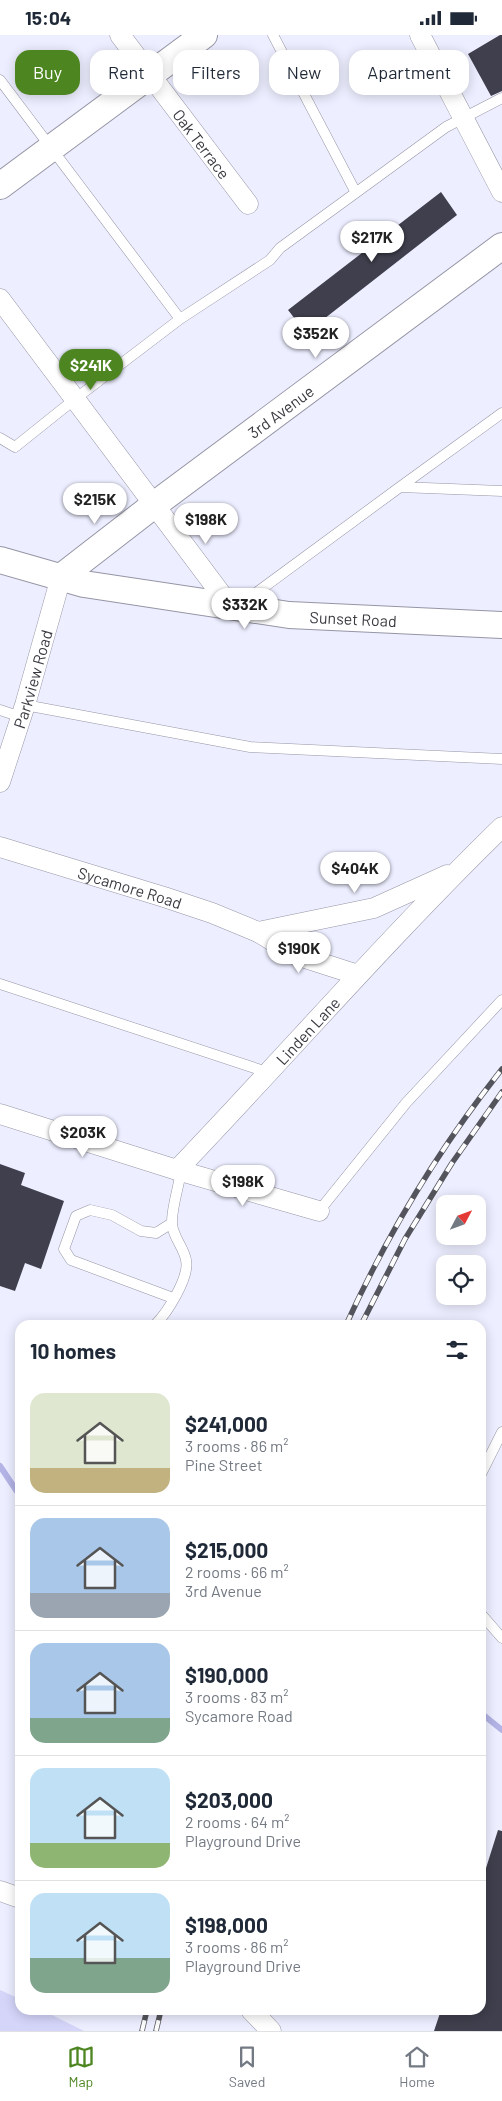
<!DOCTYPE html>
<meta charset="utf-8">
<style>
:root{--surface:#fff;--page:#f2f2f3;--text:#1f2937;--muted:#747a83;--line:#e0e1e3;--accent:#4d8621}
body{margin:0;font-family:Barlow,sans-serif;background:var(--page);color:var(--text);height:100vh;display:flex;flex-direction:column;font-size:19px;white-space:nowrap}
*{box-sizing:border-box;margin:0}
p{font-size:16px;color:var(--muted)}
.icon{flex:none;width:28px;height:28px;fill:none;stroke:currentColor;stroke-width:2;stroke-linecap:round;stroke-linejoin:round}
.map{position:relative;flex:1;overflow:hidden}
.side{position:absolute;left:15px;top:1285px;width:471px;height:695px;display:flex;flex-direction:column;background:var(--surface);border-radius:15px;box-shadow:0 2px 12px #0003}
.side>*{flex:none}
.banner{position:absolute;left:15px;top:15px;width:472px;height:45px;display:flex;gap:10px}
.needle{width:32px;rotate:49deg}
.tools{position:absolute;left:436px;top:1160px;display:grid;gap:10px}
.tools a{display:grid;place-items:center;width:50px;height:50px;border-radius:10px;background:var(--surface);box-shadow:0 2px 12px #0003;font-size:25px}
.price{position:absolute;translate:-50% -42px;padding:0 11px;border-radius:18px;background:#fff;color:#222;font-size:16px;line-height:32px;filter:drop-shadow(0 1px 2px #0008)}
.price::after{content:'';position:absolute;left:50%;top:30px;width:15px;height:11px;margin-left:-8px;background:inherit;clip-path:polygon(0 0,100% 0,50% 100%)}
.price.active{background:var(--accent);color:#fff}
ul{padding:0;list-style:none}
li{display:flex;align-items:center;gap:15px;height:125px;padding:0 15px}
li+li{border-top:1px solid var(--line)}
li span{display:grid;place-items:center;flex:none;width:140px;height:100px;border-radius:15px;color:#555}
li>.icon{margin-inline-start:auto}
span .icon{width:60px;height:60px;fill:#fffc;stroke-width:1}
li b{font-size:21px}
h2{display:flex;justify-content:space-between;align-items:center;height:60px;padding:0 15px;font-size:21px}
.tag{padding:0 18px;border-radius:15px;background:var(--surface);box-shadow:0 2px 12px #0003;font-size:18px;line-height:45px}
.tag.active{background:var(--accent);color:#fff}
.status{display:flex;justify-content:space-between;align-items:center;height:35px;padding:0 25px;background:var(--surface);direction:ltr}
.status svg{height:14px;fill:currentColor}
.menu{display:flex;justify-content:space-around;align-items:center;height:70px;border-top:1px solid var(--line);background:var(--surface);font-size:14px;color:var(--muted)}
.menu a{display:grid;justify-items:center;gap:2px}
.menu .active{color:var(--accent)}
.map>svg:first-child{display:block}
.green{fill:#d4d5f9}
.lines{fill:none;stroke-linecap:round;stroke-linejoin:round}
.stream{stroke:#b3b3e5;stroke-width:6}
.building{fill:#3f3f4d}
.service-casing{stroke:#9595a5;stroke-width:11}
.minor-casing{stroke:#9595a5;stroke-width:21}
.tertiary-casing{stroke:#9595a5;stroke-width:28}
.service{stroke:#fff;stroke-width:10}
.minor{stroke:#fff;stroke-width:20}
.tertiary{stroke:#fff;stroke-width:26}
.rail-casing{stroke:#54555c;stroke-width:5.5}
.rail{stroke:#fdfdfd;stroke-width:4;stroke-dasharray:11;stroke-linecap:butt}
.labels{text-anchor:middle;dominant-baseline:central;stroke-width:5;stroke-linejoin:round;paint-order:stroke}
.street-label{font-size:16px;fill:#3a3b41;stroke:#fdfdfd}
</style>
<div class="status"><b>15:04</b><svg viewBox="0 0 49 12"><path d="M0 12V9h3v3zM5 12V6h3v6zM10 12V3h3v9zM15 12V0h3v12zM26 1h20v11H26zM47 4h2v5h-2z"/></svg></div>
<div class="map">
<svg width="502" height="1996" viewBox="0 0 502 1996">
<rect width="100%" height="100%" fill="#edeeff"/>
<path class="green" d="M0,1955L20,1964V1975H42L84,1996H0Z"/>
<g class="lines">
<path class="stream" d="M0,1431L20,1461
M481,1678L502,1695"/>
</g>
<path class="building" d="M500,0H502V56L491,61L468,19Z
M441,157L457,180L306,298L288,275Z
M0,1129L25,1138L21,1150L64,1166L41,1234L25,1228L15,1256L0,1251Z
M498,1795L502,1796V1996H434L441,1975H481V1849Z"/>
<g class="lines">
<defs>
<path id="service" d="M273,0L355,156
M0,45L180,284
M0,403L15,412L75,364L180,284L270,225L280,213L446,92L502,63
M400,452L502,378
M241,569L400,452L502,456
M25,670L250,712L502,724
M0,675L21,682
M0,949L270,1038
M319,1176L406,1068L502,965
M172,1188L156,1198L141,1196L112,1180L90,1175L76,1181L64,1214L71,1225L173,1263
M155,1290C167,1278 190,1242 186,1225C184,1213 173,1202 172,1189C171,1175 179,1151 181,1136
M481,1439L502,1397
M481,1579L502,1603"/>
<g id="minor">
<path id="s1" d="M120,0L248,169"/>
<path d="M420,0L502,157"/>
<path d="M0,264L230,571"/>
<path id="s2" d="M0,747L25,670L61,542"/>
<path id="s3" d="M0,812L164,862L212,878L258,897L296,920L358,940"/>
<path d="M258,897L374,873L447,840"/>
<path d="M0,1079L177,1135L319,1176"/>
<path id="s4" d="M177,1135C286,1021 389,902 502,792"/>
<path d="M0,1856L20,1863"/>
<path d="M251,1975L271,1996"/>
</g>
<g id="tertiary">
<path d="M0,151L204,0"/>
<path id="s5" d="M0,525L84,549L289,580L502,590"/>
<path id="s6" d="M61,542L154,470L502,211"/>
</g>
</defs>
<use href="#service" class="service-casing"/>
<use href="#minor" class="minor-casing"/>
<use href="#tertiary" class="tertiary-casing"/>
<use href="#service" class="service"/>
<use href="#minor" class="minor"/>
<use href="#tertiary" class="tertiary"/>
<defs>
<path id="rail" d="M346,1290C387,1200 440,1112 502,1034
M361,1290L405,1204L452,1128L502,1057
M142,1996L147,1975
M156,1996L161,1975"/>
</defs>
<use href="#rail" class="rail-casing"/>
<use href="#rail" class="rail"/>
</g>
<g class="labels">
<g class="street-label">
<text stroke="none"><textPath href="#s1" startOffset="136">Oak Terrace</textPath></text>
<text stroke="none"><textPath href="#s6" startOffset="275">3rd Avenue</textPath></text>
<text stroke="none"><textPath href="#s5" startOffset="359">Sunset Road</textPath></text>
<text stroke="none"><textPath href="#s2" startOffset="108">Parkview Road</textPath></text>
<text stroke="none"><textPath href="#s3" startOffset="136">Sycamore Road</textPath></text>
<text stroke="none"><textPath href="#s4" startOffset="191">Linden Lane</textPath></text>
</g>
</g>
</svg>
<div class="tools">
<a><svg class="needle" viewBox="-14 -14 28 28"><path d="M0-13l5 13h-10z" fill="#e53935"/><path d="M0 13l5-13h-10z" fill="#747a83"/></svg></a>
<a><svg class="icon" aria-label="locate" viewBox="0 0 24 24"><circle cx="12" cy="12" r="6"/><path d="M12 2v4M12 18v4M2 12h4M18 12h4"/></svg></a>
</div>
<b class="price" style="left:372px;top:228px">$217K</b>
<b class="price" style="left:316px;top:324px">$352K</b>
<b class="price active" style="left:91px;top:356px">$241K</b>
<b class="price" style="left:95px;top:490px">$215K</b>
<b class="price" style="left:206px;top:510px">$198K</b>
<b class="price" style="left:245px;top:595px">$332K</b>
<b class="price" style="left:355px;top:859px">$404K</b>
<b class="price" style="left:299px;top:939px">$190K</b>
<b class="price" style="left:83px;top:1123px">$203K</b>
<b class="price" style="left:243px;top:1172px">$198K</b>
<div class="banner">
<a class="tag active">Buy</a>
<a class="tag">Rent</a>
<a class="tag">Filters</a>
<a class="tag">New</a>
<a class="tag">Apartment</a>
</div>
<section class="side">
<h2>10 homes<svg class="icon" aria-label="filters" viewBox="0 0 24 24"><path d="M4 7h16M4 17h16"/><circle cx="9" cy="7" r="2"/><circle cx="15" cy="17" r="2"/></svg></h2>
<ul>
<li><span style="background:linear-gradient(#dfe7d0 75%,#c2b280 0)"><svg class="icon" aria-label="home" viewBox="0 0 24 24"><path d="M3 11l9-7 9 7M6 9v11h12V9"/></svg></span><div><b>$241,000</b><p>3 rooms · 86 m²</p><p>Pine Street</p></div></li>
<li><span style="background:linear-gradient(#a9c7e8 75%,#9aa5b1 0)"><svg class="icon" aria-label="home" viewBox="0 0 24 24"><path d="M3 11l9-7 9 7M6 9v11h12V9"/></svg></span><div><b>$215,000</b><p>2 rooms · 66 m²</p><p>3rd Avenue</p></div></li>
<li><span style="background:linear-gradient(#a9c7e8 75%,#7fa58c 0)"><svg class="icon" aria-label="home" viewBox="0 0 24 24"><path d="M3 11l9-7 9 7M6 9v11h12V9"/></svg></span><div><b>$190,000</b><p>3 rooms · 83 m²</p><p>Sycamore Road</p></div></li>
<li><span style="background:linear-gradient(#bfe0f5 75%,#8fb573 0)"><svg class="icon" aria-label="home" viewBox="0 0 24 24"><path d="M3 11l9-7 9 7M6 9v11h12V9"/></svg></span><div><b>$203,000</b><p>2 rooms · 64 m²</p><p>Playground Drive</p></div></li>
<li><span style="background:linear-gradient(#bfe0f5 65%,#7fa58c 0)"><svg class="icon" aria-label="home" viewBox="0 0 24 24"><path d="M3 11l9-7 9 7M6 9v11h12V9"/></svg></span><div><b>$198,000</b><p>3 rooms · 86 m²</p><p>Playground Drive</p></div></li>
</ul>
</section>
</div>
<nav class="menu">
<a class="active"><svg class="icon" aria-label="map" viewBox="0 0 24 24"><path d="M3 6l6-2 6 2 6-2v14l-6 2-6-2-6 2zM9 4v14M15 6v14"/></svg>Map</a>
<a><svg class="icon" aria-label="saved" viewBox="0 0 24 24"><path d="M7 4h10v16l-5-4-5 4z"/></svg>Saved</a>
<a><svg class="icon" aria-label="home" viewBox="0 0 24 24"><path d="M3 11l9-7 9 7M6 9v11h12V9"/></svg>Home</a>
</nav>
